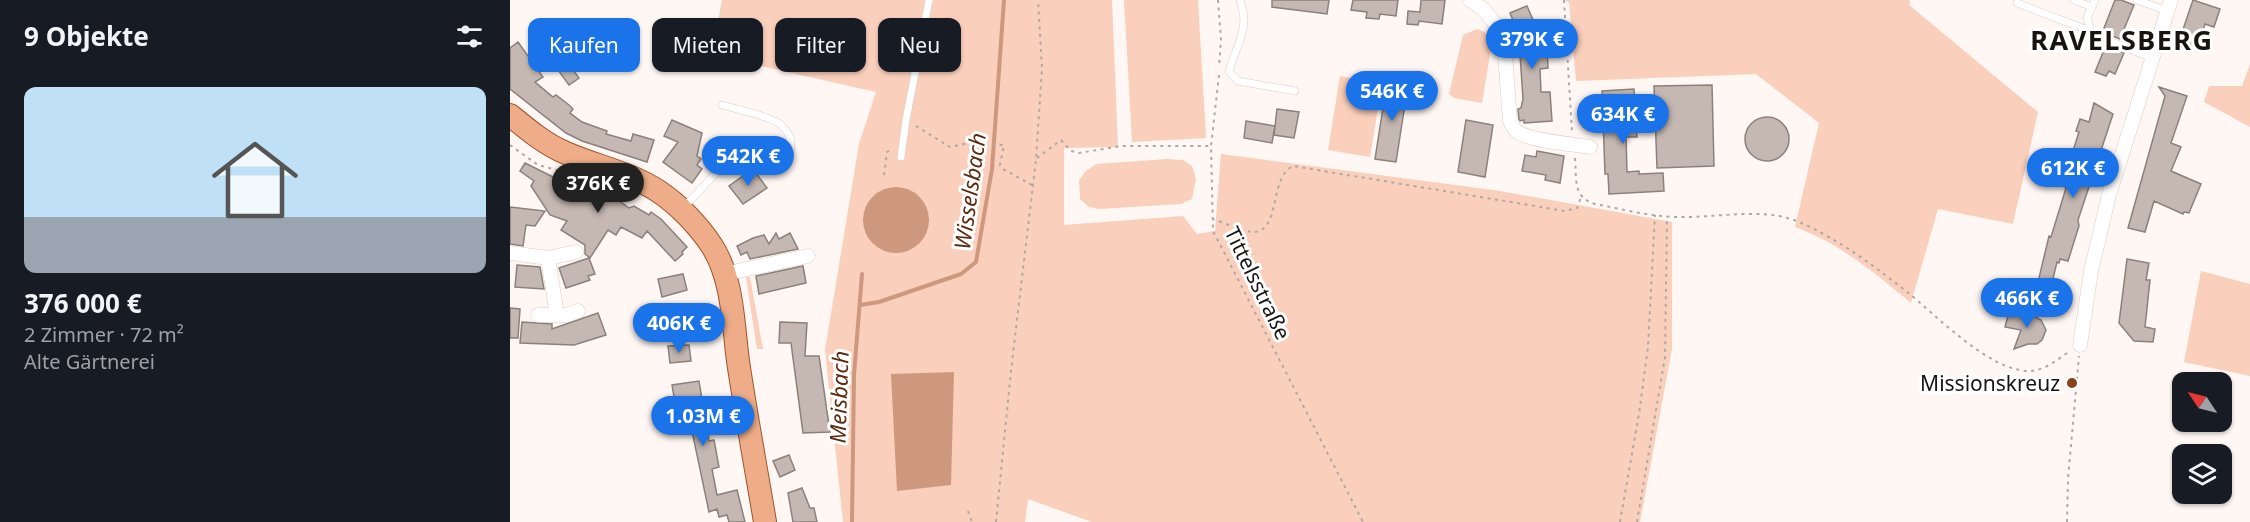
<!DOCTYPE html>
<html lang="de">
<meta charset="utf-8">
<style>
:root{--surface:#171b24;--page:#242831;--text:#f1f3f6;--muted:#9ea1a6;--line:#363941;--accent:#1a73e8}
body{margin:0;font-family:"Noto Sans",sans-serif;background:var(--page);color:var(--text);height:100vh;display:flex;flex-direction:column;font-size:22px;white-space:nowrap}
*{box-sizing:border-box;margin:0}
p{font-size:20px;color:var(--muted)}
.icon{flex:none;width:33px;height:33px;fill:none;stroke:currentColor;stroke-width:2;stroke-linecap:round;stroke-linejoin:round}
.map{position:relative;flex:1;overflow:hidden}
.drawer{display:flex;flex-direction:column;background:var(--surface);width:510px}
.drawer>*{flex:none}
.banner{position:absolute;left:18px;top:18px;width:570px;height:54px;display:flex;gap:12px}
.needle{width:39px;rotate:305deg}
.fabs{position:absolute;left:1662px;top:372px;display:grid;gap:12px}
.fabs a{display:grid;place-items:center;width:60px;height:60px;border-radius:12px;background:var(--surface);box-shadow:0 2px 4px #0004;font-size:30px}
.price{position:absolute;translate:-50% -51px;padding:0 14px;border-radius:21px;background:var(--accent);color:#fff;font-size:20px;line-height:39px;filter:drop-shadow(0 2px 3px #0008)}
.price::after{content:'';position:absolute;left:50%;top:36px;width:18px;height:14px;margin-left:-9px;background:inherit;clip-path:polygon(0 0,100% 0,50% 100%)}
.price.active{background:#222;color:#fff}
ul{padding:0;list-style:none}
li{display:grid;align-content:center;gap:12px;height:318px;padding:0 24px}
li+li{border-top:2px solid var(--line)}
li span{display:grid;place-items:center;height:186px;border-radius:12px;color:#555}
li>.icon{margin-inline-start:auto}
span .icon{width:108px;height:108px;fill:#fffc;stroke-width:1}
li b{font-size:26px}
h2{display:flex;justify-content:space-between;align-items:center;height:72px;padding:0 24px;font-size:26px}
.chip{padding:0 21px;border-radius:12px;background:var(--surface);box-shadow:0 2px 4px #0004;font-size:21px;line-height:54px}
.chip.active{background:var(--accent);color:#fff}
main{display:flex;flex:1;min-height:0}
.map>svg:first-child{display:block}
.green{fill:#facfbb}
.water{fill:#cd987e}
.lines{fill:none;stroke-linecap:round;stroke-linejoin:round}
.stream{stroke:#cd987e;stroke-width:4}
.building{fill:#c5b8b2;stroke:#8c807b;stroke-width:1.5}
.lane-casing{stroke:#dacec7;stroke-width:8}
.street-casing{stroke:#dacec7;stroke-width:15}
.primary-casing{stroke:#9b542b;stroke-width:24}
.path{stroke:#afa8a5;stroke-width:2;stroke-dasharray:3 4.5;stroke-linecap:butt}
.lane{stroke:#fff;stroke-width:7}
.street{stroke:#fff;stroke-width:14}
.primary{stroke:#eead88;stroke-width:22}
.poi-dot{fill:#88431b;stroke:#fff;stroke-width:2}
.labels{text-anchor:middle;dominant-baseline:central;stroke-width:6;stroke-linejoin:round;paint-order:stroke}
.street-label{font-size:21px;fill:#181412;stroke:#fff}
.poi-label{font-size:21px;fill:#181412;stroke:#fff;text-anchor:end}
.water-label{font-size:22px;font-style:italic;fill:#5c2a0e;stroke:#fff}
.district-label{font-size:27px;font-weight:bold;letter-spacing:1.5px;fill:#181412;stroke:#fff}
</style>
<main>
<section class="drawer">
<h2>9 Objekte<svg class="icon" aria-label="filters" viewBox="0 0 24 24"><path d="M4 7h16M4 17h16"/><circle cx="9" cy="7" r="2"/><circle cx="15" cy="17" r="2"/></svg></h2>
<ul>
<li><span style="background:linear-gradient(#bfe0f5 70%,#9aa5b1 0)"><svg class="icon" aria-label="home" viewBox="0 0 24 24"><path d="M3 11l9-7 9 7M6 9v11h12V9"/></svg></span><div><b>376 000 €</b><p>2 Zimmer · 72 m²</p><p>Alte Gärtnerei</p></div></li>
</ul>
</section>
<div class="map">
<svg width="1740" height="522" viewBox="0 0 1740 522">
<rect width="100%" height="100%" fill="#fff7f3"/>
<path class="green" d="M212,0H602L608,147L554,148V225L673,216L687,234L705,231L711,154L990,191L1162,222V349L1130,522H582L518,499L515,522H333L315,350L349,144L366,92L202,55Z
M614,0H688L696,138L622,142Z
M1054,0H1400L1399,5L1528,112L1503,224L1428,209L1401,303C1365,273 1329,243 1285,227L1309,123L1246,74L1066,81L1059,2Z
M967,29L975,32L982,42L972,103L944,98L939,94L953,35Z
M1740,64V127L1694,102L1699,86H1732Z
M830,76L872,83L860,157L818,150Z
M657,159L673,160L682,166L686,179L682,199L671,204L589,209L579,207L570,199L569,180L576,171L586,164Z
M1691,271L1740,284V376L1674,362Z
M236,277H240L253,349H247Z"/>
<path class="water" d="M353 220a33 33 0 1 1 66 0a33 33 0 1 1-66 0Z
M444,372L441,485L387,491L381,374Z"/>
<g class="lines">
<path class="stream" d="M350,305L369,302L451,274L466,262L482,169L494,0
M342,522L344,375L352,274"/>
</g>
<path class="building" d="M762,0H819L817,14L762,7Z
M843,0H888L886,16L870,14L869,19L856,18L857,12L841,10Z
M911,0H935L932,24L909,21L908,25L897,24L898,11L910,12Z
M1605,0H1611L1624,5L1610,39L1600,35L1602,31L1594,28Z
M1683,0L1710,9L1704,27L1695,24L1687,50L1668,44Z
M1017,6L1031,38L1032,48H1037L1038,68L1030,69L1031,92H1040L1042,121L1014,123V120L1010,121L1009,119L1008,109L1011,108L1013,99L1010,55H1017L1000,13Z
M8,42L33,77L25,82L43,97L46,95L59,105L63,109L60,113L72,122L97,131L96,134L121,141L123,134L144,140L137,162L72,141L56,133L0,89V48Z
M1596,45L1614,53L1605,74L1599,71L1596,76L1585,72Z
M58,63L69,78L59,85L48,70Z
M877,82L898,85L886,162L865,159Z
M1202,85L1204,166L1147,168L1144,86Z
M1649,87L1677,96L1661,143L1671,147L1661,171L1691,184L1679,213L1674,212L1673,214L1644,201L1635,232L1618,228L1655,96Z
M1124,89L1127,137H1116L1117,172L1129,171V174L1153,173L1154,191L1099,194L1098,174H1095L1092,91Z
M1584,103L1603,114L1568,220L1569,226L1558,261L1550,259L1549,263L1547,262L1540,291L1551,294L1549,305L1524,299L1539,236L1541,237L1556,188L1555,187L1562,161L1560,160L1569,132L1566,131L1570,119L1579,122Z
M767,109L789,112L784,138L764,135Z
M1235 139a22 22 0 1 1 44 0a22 22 0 1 1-44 0Z
M162,120L192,133L187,156L191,159L187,165L192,169L182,183L153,162L168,142L154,136Z
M956,120L983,125L975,177L948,172Z
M736,121L765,126L762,143L734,138Z
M1027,151L1054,156L1050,183L1035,180L1036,175L1012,171L1015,155L1026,157Z
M15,163L53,182L108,200L119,208L124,206L139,215L141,212L151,219L177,247L172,252L173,254L165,261L137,231L132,238L111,227L106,235L98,230L80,258L75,254V245L51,230L57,221L40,215L21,186L24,181L10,171Z
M243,169L257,188L233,204L219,186Z
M0,207L35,211L25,226L16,225L13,246L0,244Z
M266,233L269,239L280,233L288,249L240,259L237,252L231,255L227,246L243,238L254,235L259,244Z
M79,258L85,274L78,276L80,280L56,288L49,268Z
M1617,259L1639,263L1636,280H1640L1635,327L1645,329L1643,342L1624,341L1609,323Z
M7,265L30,267L34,289L5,287Z
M293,266L296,283L249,294L246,276Z
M173,274L177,290L152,297L148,279Z
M0,308L10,309L8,338H0Z
M1499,312L1507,314L1512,319L1520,317V314L1531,320L1536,330L1532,340L1527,344H1518L1504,349L1511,330L1495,327Z
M88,313L96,335L64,345L10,343L12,322L42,324V329Z
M270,322L297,323L295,356H309L320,432L293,433L281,343H269Z
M179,345L181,361L160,363L158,346Z
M189,381L199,441L204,440L209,467L202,469L207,495L227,490L235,522H219L217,515L209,517L207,509L199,512L182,431L165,434L159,397H164L162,385Z
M279,455L285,470L270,477L263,461Z
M292,488L300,508H304L307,522H283L278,493Z"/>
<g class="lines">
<defs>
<path id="lane" d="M730,0C741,28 726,45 719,72L728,81L785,91
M1564,0L1582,7
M1585,0L1577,18L1582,34L1642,58
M1627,0L1657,11
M1507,3L1580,31
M391,157L396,120L419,0
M174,207L207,172L225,159C240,161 281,171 281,144C281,137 276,129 270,124C257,115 228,110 212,105"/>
<path id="street" d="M960,0L973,9L986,25L994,41L1000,121C1002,126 1004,130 1009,133C1024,141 1061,144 1080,147
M0,253L38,258L47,315
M38,258L66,252
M214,274L298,256
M28,315H56L68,311
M1570,345L1581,271L1599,195L1661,0"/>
<path id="primary" d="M0,115C17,129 36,145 56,153C86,166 121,173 148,191C168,204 189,226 202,246C223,279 223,323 228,361C236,415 246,468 255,522"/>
</defs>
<use href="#lane" class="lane-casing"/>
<use href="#street" class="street-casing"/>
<use href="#primary" class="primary-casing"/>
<path class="path" d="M708,0L711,39L709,66
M1054,0L1062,132
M709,75L701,146L703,231L853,522
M406,126L440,147L459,143L494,145L490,165L493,169L522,185
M0,145L28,165L47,170
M527,158L551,140L561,151L569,153L611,146H701
M1065,158C1067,179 1062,197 1085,204C1107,208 1130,214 1152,216C1188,220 1226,211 1262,215C1285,217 1309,231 1329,243C1352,257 1374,274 1396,291C1426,315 1480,372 1520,371C1536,370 1548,359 1560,351
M374,175L377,152L382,149
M702,219C713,222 732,231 742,232C772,233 758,178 783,166L1055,211L1067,208L1071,197
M458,511L462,522
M486,522L501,371L526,159L532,69L528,0
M1110,522L1129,414L1138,347L1145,215
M1127,522L1155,357L1157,216
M1557,522L1558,479L1569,356"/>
<use href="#lane" class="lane"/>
<use href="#street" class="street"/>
<use href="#primary" class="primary"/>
</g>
<circle class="poi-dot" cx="1562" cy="383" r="6"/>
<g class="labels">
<g class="street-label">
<text transform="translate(748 283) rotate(64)">Tittelsstraße</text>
</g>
<g class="poi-label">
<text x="1550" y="383">Missionskreuz</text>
</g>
<g class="water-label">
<text transform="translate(459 191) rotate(-82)">Wisselsbach</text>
<text transform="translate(328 397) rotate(-88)">Meisbach</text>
</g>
<g class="district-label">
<text x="1612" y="39">RAVELSBERG</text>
</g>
</g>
</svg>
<div class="fabs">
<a><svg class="needle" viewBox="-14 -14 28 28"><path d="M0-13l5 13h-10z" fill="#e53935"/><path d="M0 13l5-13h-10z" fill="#9ea1a6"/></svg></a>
<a><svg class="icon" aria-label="layers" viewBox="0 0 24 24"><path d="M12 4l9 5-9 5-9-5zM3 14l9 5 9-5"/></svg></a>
</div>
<b class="price" style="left:1022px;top:70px">379K €</b>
<b class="price" style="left:882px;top:122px">546K €</b>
<b class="price" style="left:1113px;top:145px">634K €</b>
<b class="price" style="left:238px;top:187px">542K €</b>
<b class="price" style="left:1563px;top:199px">612K €</b>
<b class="price active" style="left:88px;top:214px">376K €</b>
<b class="price" style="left:1517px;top:329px">466K €</b>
<b class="price" style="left:169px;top:354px">406K €</b>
<b class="price" style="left:193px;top:447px">1.03M €</b>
<div class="banner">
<a class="chip active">Kaufen</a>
<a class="chip">Mieten</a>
<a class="chip">Filter</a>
<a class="chip">Neu</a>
</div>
</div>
</main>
